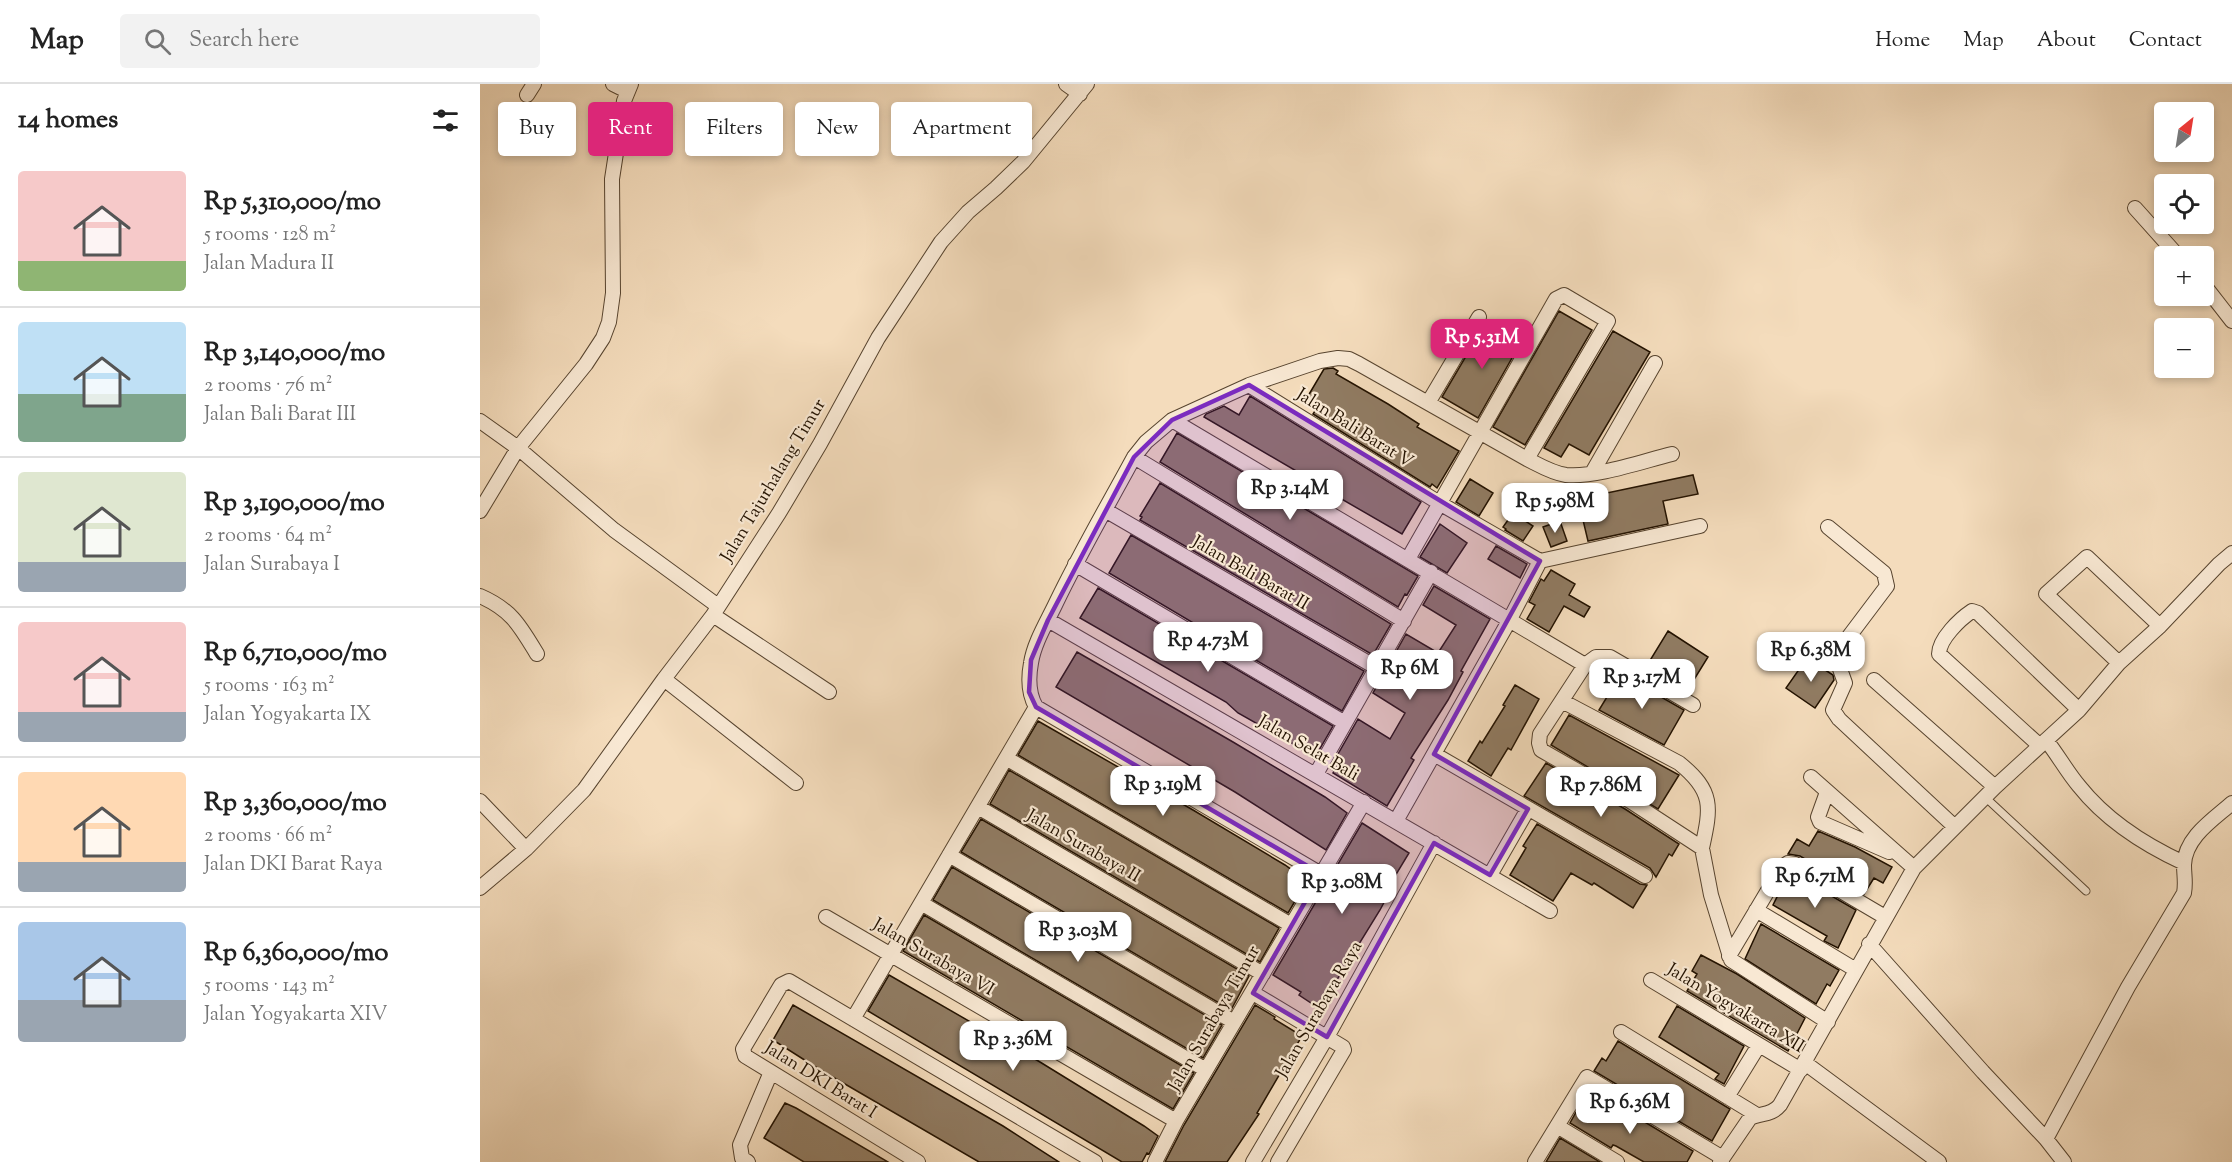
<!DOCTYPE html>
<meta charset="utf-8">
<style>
:root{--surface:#fff;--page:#f2f2f2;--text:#222;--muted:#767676;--line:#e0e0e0;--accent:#db2777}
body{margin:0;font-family:"Sorts Mill Goudy",serif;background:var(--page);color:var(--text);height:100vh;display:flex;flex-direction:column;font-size:22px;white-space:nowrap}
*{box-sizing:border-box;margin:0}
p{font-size:20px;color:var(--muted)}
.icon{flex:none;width:33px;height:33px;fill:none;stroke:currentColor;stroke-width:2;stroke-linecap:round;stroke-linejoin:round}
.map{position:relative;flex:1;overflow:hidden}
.drawer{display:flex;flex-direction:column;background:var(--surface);width:480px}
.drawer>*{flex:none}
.hud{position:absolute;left:18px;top:18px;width:570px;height:54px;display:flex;gap:12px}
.needle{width:39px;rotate:30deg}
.buttons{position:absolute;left:1674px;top:18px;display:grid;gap:12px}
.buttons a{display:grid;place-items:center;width:60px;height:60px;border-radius:6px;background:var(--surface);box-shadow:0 3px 9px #0003;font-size:30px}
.price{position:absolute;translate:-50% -51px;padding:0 14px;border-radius:12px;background:#fff;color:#222;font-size:20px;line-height:39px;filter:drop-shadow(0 2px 3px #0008)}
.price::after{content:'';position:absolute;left:50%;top:36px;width:18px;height:14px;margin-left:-9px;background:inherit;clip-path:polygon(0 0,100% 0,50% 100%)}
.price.active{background:var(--accent);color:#fff}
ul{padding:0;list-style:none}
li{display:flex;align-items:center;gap:18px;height:150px;padding:0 18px}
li+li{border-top:2px solid var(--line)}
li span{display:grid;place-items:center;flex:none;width:168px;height:120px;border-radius:6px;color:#555}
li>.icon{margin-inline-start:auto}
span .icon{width:72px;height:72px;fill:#fffc;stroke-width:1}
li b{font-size:26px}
h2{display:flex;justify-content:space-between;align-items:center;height:72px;padding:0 18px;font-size:26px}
.chip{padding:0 21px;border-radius:6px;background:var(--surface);box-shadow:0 3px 9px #0003;font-size:21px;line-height:54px}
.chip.active{background:var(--accent);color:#fff}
header{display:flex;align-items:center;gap:36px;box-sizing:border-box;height:84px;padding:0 30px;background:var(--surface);border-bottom:2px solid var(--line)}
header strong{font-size:28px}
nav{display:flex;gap:33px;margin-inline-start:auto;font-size:21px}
.search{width:420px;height:54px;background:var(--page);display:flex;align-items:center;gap:15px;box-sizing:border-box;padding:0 21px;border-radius:6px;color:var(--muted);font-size:22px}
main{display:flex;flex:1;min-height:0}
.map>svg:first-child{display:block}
.building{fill:#907b62;stroke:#231200;stroke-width:1.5}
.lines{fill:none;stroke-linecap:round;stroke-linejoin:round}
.service-casing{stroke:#57442f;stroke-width:9}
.minor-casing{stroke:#57442f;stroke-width:16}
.service{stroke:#f8e8d3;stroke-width:7}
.minor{stroke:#f8e8d3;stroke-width:14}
.marked{fill:#7b2cbf;fill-opacity:0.2;stroke:#7b2cbf;stroke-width:4.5;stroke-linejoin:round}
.labels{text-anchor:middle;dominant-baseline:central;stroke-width:4.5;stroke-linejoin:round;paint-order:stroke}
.street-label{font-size:18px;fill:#231200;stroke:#f8e8d3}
</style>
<header>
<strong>Map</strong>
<div class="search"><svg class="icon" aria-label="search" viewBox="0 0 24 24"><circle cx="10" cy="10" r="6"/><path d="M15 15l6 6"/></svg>Search here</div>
<nav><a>Home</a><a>Map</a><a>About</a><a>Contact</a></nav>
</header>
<main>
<section class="drawer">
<h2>14 homes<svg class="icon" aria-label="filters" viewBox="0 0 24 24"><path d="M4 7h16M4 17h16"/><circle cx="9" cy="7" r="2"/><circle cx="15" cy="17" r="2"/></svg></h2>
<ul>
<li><span style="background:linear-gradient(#f6c9c9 75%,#8fb573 0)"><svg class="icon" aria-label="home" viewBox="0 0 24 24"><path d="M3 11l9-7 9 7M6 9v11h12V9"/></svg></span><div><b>Rp 5,310,000/mo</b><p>5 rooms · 128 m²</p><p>Jalan Madura II</p></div></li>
<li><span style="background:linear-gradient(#bfe0f5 60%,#7fa58c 0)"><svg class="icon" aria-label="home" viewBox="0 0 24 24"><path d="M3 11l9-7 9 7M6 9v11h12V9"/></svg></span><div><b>Rp 3,140,000/mo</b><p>2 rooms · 76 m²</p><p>Jalan Bali Barat III</p></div></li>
<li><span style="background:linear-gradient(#dfe7d0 75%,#9aa5b1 0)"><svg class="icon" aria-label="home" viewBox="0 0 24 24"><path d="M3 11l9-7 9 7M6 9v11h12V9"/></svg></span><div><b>Rp 3,190,000/mo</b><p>2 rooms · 64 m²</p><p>Jalan Surabaya I</p></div></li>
<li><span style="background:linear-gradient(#f6c9c9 75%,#9aa5b1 0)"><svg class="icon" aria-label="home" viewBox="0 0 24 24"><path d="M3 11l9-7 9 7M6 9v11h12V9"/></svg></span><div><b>Rp 6,710,000/mo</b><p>5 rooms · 163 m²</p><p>Jalan Yogyakarta IX</p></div></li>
<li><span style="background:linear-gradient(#ffd9b3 75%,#9aa5b1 0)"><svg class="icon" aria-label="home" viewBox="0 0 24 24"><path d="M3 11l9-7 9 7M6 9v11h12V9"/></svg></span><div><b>Rp 3,360,000/mo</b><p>2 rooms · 66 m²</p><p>Jalan DKI Barat Raya</p></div></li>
<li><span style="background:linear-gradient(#a9c7e8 65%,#9aa5b1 0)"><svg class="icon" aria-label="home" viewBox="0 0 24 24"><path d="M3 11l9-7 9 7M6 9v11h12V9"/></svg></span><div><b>Rp 6,360,000/mo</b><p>5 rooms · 143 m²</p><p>Jalan Yogyakarta XIV</p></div></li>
</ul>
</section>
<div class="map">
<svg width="1752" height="1078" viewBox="0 0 1752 1078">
<rect width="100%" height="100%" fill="#f4dcbc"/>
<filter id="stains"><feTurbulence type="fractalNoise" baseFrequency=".00333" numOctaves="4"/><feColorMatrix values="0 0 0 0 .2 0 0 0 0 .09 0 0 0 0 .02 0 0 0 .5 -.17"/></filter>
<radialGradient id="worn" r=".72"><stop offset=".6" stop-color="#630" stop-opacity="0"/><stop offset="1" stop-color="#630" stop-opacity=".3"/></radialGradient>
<path class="building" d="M1079,227L1112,246L1045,361L1013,343Z
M1006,238L1041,258L998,334L962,313Z
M1133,247L1170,268L1109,371L1089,360L1081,373L1064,364Z
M853,284L858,287L856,290L908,320L939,340L937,343L979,367L957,404L952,400L950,403L833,330L837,324L825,317L844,285Z
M770,312L941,418L922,450L853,410L848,418L837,411L842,402L724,333L726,330L744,322L759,331Z
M697,349L938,492L927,511L925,510L918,523L680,378Z
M1213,391L1218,410L1183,417L1188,440L1108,457L1098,415Z
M990,395L1013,409L999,432L976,418Z
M680,399L911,540L893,571L660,436L662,433L660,432Z
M1033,429L1053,442L1043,457L1025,446L1026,445L1023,443Z
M1080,437L1087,457L1071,463L1063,443Z
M960,440L987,459L967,489L940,473Z
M651,451L884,587L862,627L629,489Z
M1016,462L1047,480L1040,494L1008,475Z
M1071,486L1095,500L1089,511L1110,523L1104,533L1084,522L1069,548L1047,535L1055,521L1049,518L1061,495L1064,497Z
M954,502L1010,535L981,587L983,588L968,616L931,674L934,676L907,722L853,689L854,687L850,684L878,635L910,655L925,629L893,609L926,550L958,569L976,541L943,521Z
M618,504L853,642L834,675L817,662L758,629L746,618L600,534Z
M1188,547L1228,573L1207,607L1166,583Z
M597,568L753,658L845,713L867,729L846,766L755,708L576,603Z
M1327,574L1353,591L1354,596L1335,624L1306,604Z
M1141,590L1204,626L1184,661L1119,626Z
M1035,601L1059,615L1031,666L1028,664L1011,692L988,677L1000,657L1002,659L1025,622L1023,621Z
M1089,631L1199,691L1178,725L1071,661Z
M558,637L713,726L805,781L827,797L808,829L538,671Z
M1066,679L1145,725L1199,760L1192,772L1189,770L1176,793L1170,784L1044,712Z
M529,686L799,844L780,878L510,720Z
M501,735L769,892L751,926L481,768Z
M882,739L929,769L912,797L915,798L900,826L855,899L853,898L837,923L819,911L821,908L793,891Z
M1057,740L1160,800L1167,801L1153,824L1114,799L1112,801L1091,789L1073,817L1030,791L1046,764L1043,762Z
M1338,747L1375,763L1412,783L1403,799L1394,794L1384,810L1320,772L1308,770L1317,755L1329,762Z
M472,783L742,941L723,974L453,816Z
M1309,789H1312L1376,826L1358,864L1344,857L1347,852L1293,821Z
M444,831L714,989L693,1025L423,867Z
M1281,840L1359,886L1350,902L1347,900L1336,920L1265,875Z
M1221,871L1257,890L1325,934L1308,967L1207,907L1217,890L1212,887Z
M409,891L560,978L664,1042L678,1052L669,1070L667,1069L662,1078H642L388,927Z
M313,921L523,1042L579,1078H499L334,982L293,956Z
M775,921L795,933L794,935L822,952L777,1029L779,1030L747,1078H685L704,1041Z
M1197,922L1264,962L1244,1000L1235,995L1239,990L1179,953Z
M1138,957L1250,1025L1232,1057L1114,987L1122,974L1126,977Z
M1130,1017L1213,1067L1207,1078H1164L1136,1062L1133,1061L1131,1064L1090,1039L1100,1021L1121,1033Z
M305,1019L316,1024L408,1078H324L284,1054Z
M1080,1054L1120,1078H1066Z"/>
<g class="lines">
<defs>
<path id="service" d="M1505,713L1606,807"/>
<path id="minor" d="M133,0L147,7
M151,0L144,17L132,95L133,209L129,238L123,254L106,280L38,364L134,446L238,522
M586,0L600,10
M47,11L54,0
M1655,124L1698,172
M1724,201L1752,237
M769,301L961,420L1060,477L1220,442
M948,319L999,233
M692,336L1105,581
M0,337L38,364L0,427
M654,373L924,537
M1112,389L1175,279
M625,426L897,584
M1348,443L1404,489L1407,502L1355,571L1365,599L1353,626L1359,635L1475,743
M928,475L1076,215L1084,211L1128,237L1047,375
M595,480L865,639
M0,512C32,526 40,542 57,570
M233,531L349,608
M568,536L1070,827
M1639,579L1566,510L1607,473L1680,542
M184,595L316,699
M1394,596L1515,703
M1082,617L1199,679C1234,707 1231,723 1222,764
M1213,621L1130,573H1116L1105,581L1060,650L1059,659L1061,666L1150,717L1222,764L1231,811L1251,876L1348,938
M1566,656C1578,671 1587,688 1599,702C1626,736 1665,761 1704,779
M1559,661L1459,570C1459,555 1480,535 1492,527L1498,529L1599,626
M954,670L1165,792
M526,674L811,841
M836,690L951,488
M1331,693L1434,784
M1347,708L1338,733L1340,738L1409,768
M0,717L46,765
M498,723L783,890
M916,737L1029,537L1060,477
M469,771L754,938
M841,790L556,623C548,609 548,595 551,579C554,559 567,538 576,519C600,469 628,421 654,373L666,358L692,336L769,301L840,277L858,274L869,275L879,280L1047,375C1059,381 1072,389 1086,391C1115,394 1163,377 1192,370
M1010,791L1048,725
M0,804L46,765L104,706L184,595L233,531L299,429L340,360L398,254L461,158L488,128L516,104L543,78L607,0
M441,819L726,986
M1276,826L1376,886
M346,833L696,1037
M1389,860L1503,988L1566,1055L1584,1078
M1249,872L1302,783L1308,779L1315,780L1405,833
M1171,896L1321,986
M773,909L863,963L864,966L798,1078
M373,935L556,623
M1141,948L1277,1031
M1325,979L1459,1078
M1247,1013L1279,961
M1077,1042L1137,1078
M1566,1055L1648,903L1704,809C1706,799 1704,791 1704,781C1705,753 1734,735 1752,719
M268,1078L262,1074L260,1061L291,988
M438,1078L265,972L263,965L301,901L309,897L615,1078
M675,1078L696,1037L884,718
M773,1078L847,953L954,759
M1055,1078L1107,993L1243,1074
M1240,1078L1270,1034C1281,1029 1292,1031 1300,1021L1434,784L1515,703L1599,626L1639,579L1680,542L1739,480L1752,469"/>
</defs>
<use href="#service" class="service-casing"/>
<use href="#minor" class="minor-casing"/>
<use href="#service" class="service"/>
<use href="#minor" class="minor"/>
</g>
<path class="marked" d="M769,301L1060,477L954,670L1048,725L1010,791L954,759L847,953L773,909L841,790L556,623L549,608L551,576L568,536L654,373L692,336Z"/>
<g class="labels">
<g class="street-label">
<text transform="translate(874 345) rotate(32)">Jalan Bali Barat V</text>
<text transform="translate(294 397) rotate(-59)">Jalan Tajurhalang Timur</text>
<text transform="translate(770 490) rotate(30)">Jalan Bali Barat II</text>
<text transform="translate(828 665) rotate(30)">Jalan Selat Bali</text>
<text transform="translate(603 763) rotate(30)">Jalan Surabaya II</text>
<text transform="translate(453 874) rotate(30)">Jalan Surabaya VI</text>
<text transform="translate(1255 925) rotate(31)">Jalan Yogyakarta XII</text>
<text transform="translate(840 926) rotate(-60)">Jalan Surabaya Raya</text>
<text transform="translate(735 935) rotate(-60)">Jalan Surabaya Timur</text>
<text transform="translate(340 997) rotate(32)">Jalan DKI Barat I</text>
</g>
</g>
<rect width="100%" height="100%" filter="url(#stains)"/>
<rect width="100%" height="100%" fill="url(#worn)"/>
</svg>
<div class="buttons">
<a><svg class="needle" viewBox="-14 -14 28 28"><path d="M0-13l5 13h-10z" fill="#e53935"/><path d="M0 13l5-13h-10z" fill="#767676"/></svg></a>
<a><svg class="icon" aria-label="locate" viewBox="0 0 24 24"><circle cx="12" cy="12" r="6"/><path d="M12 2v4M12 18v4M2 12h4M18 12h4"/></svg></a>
<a>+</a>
<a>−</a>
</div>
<b class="price active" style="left:1002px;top:286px">Rp 5.31M</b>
<b class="price" style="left:810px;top:437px">Rp 3.14M</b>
<b class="price" style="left:1075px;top:450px">Rp 5.98M</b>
<b class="price" style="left:728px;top:589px">Rp 4.73M</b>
<b class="price" style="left:1331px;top:599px">Rp 6.38M</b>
<b class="price" style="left:930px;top:617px">Rp 6M</b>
<b class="price" style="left:1162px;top:626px">Rp 3.17M</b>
<b class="price" style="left:683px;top:733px">Rp 3.19M</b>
<b class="price" style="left:1121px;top:734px">Rp 7.86M</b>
<b class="price" style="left:1335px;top:825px">Rp 6.71M</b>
<b class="price" style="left:862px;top:831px">Rp 3.08M</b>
<b class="price" style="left:598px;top:879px">Rp 3.03M</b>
<b class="price" style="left:533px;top:988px">Rp 3.36M</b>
<b class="price" style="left:1150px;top:1051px">Rp 6.36M</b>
<div class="hud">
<a class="chip">Buy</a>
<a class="chip active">Rent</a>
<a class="chip">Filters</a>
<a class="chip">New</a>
<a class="chip">Apartment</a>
</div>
</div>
</main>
